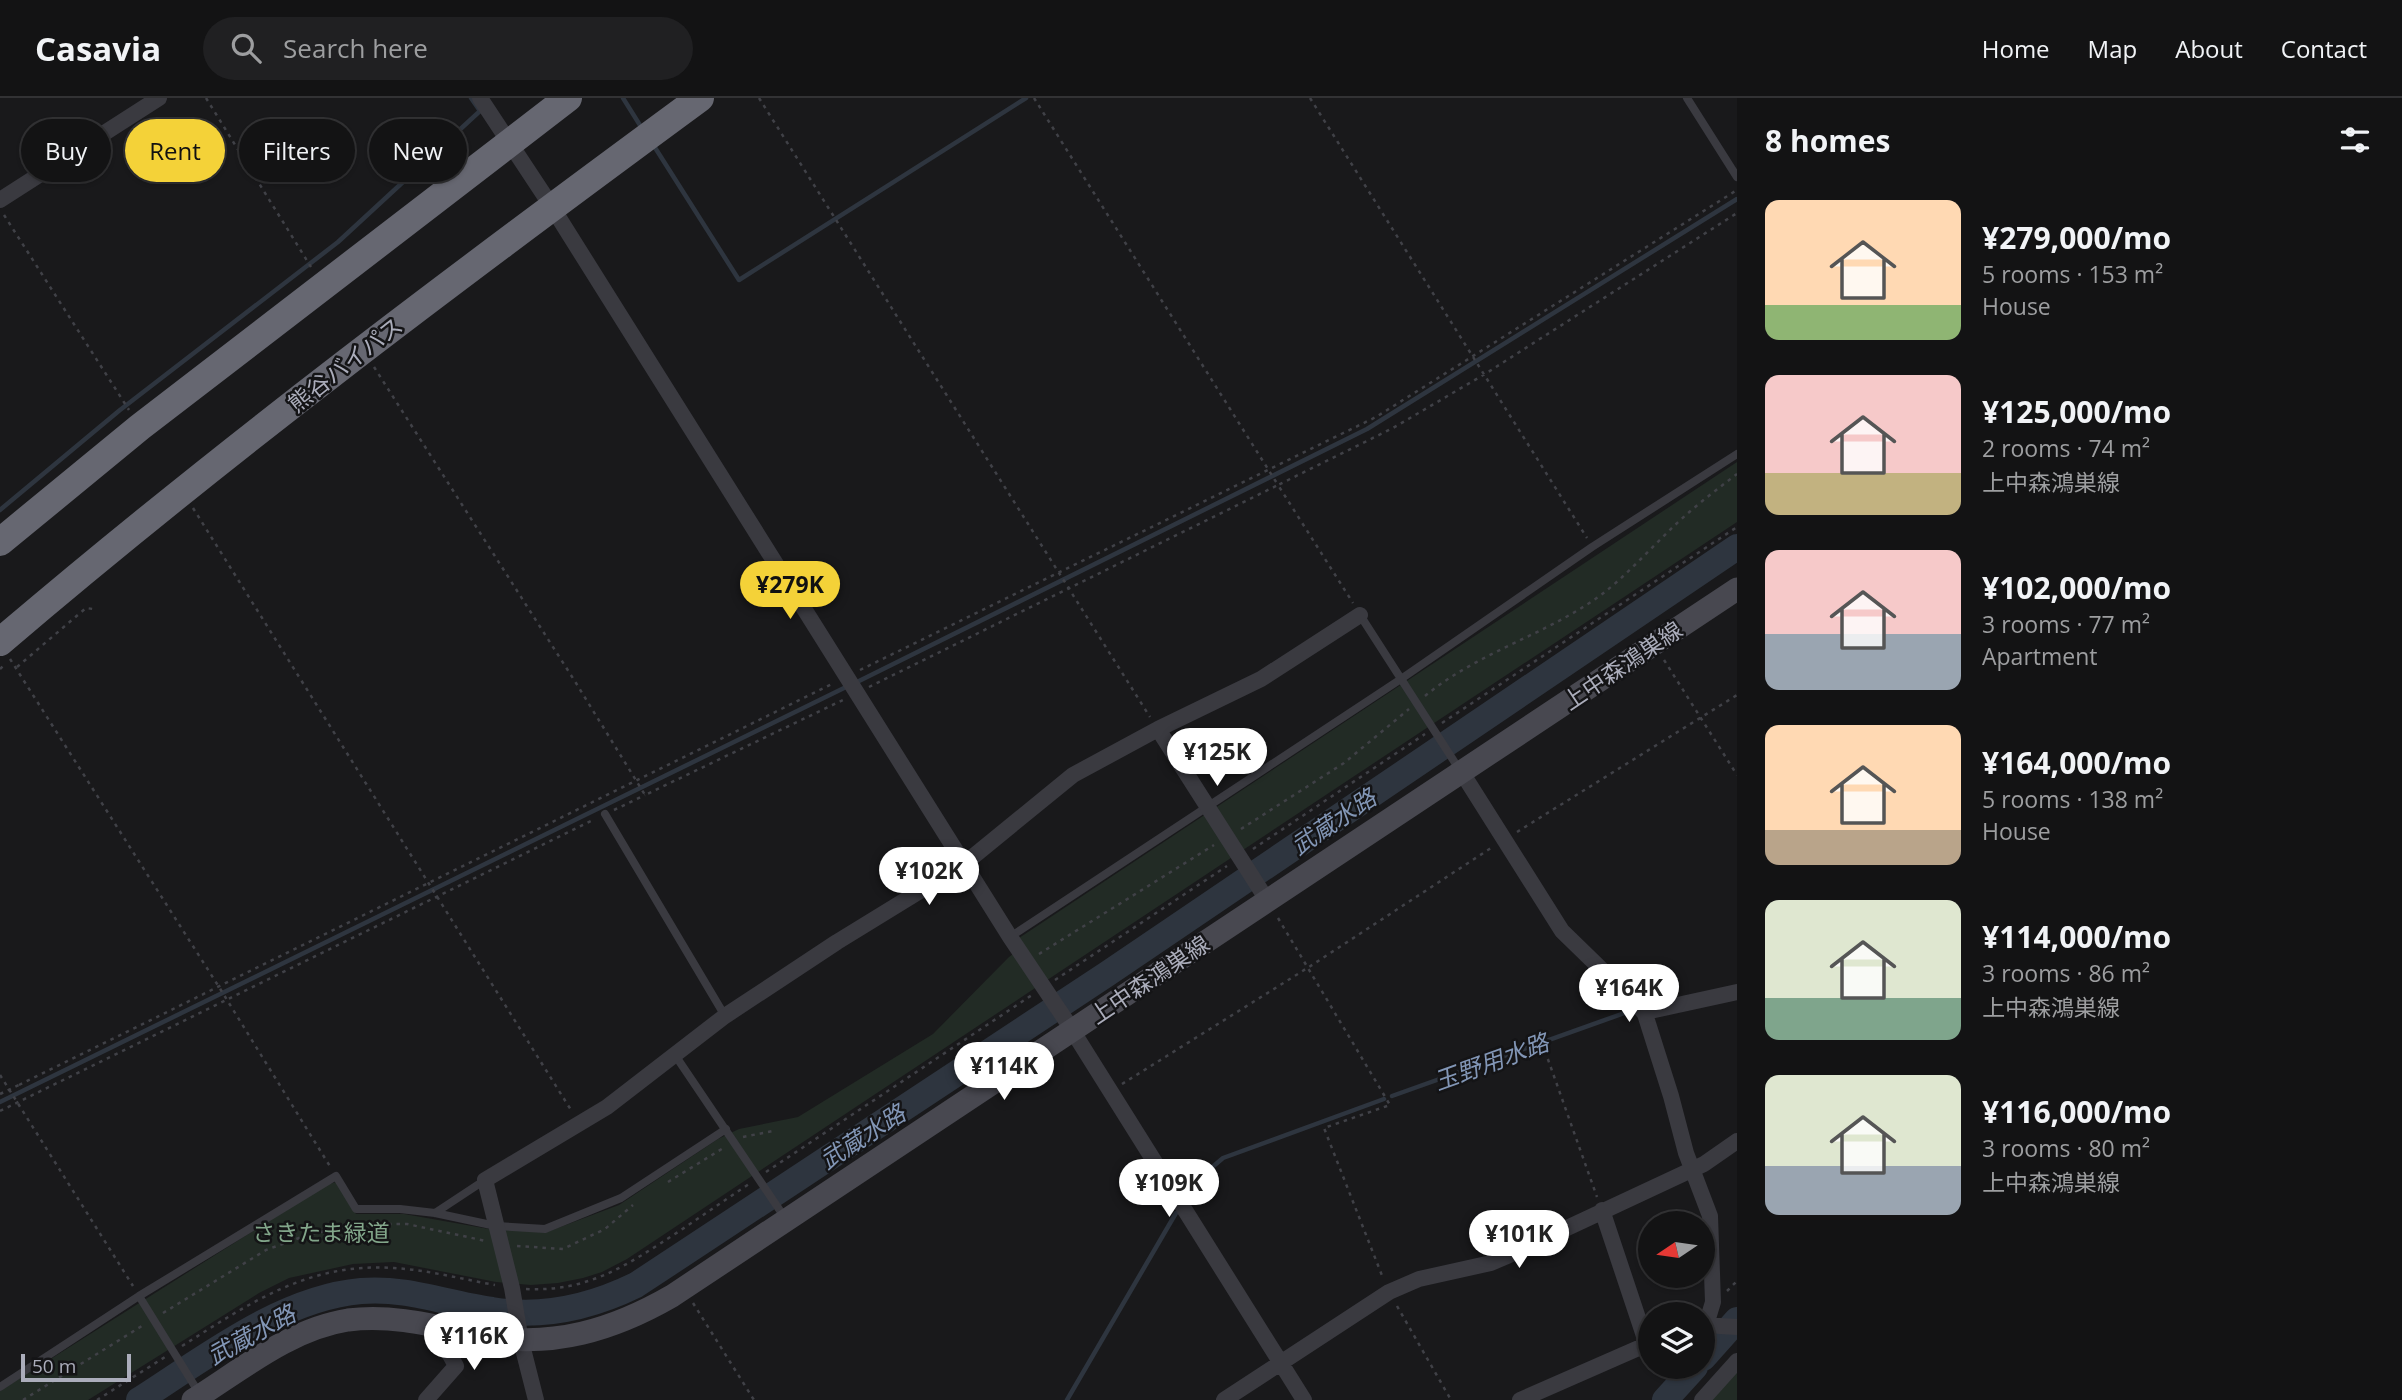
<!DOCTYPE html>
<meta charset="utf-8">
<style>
:root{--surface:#131314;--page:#202022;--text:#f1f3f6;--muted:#9d9ea0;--line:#323234;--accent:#f4d238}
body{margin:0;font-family:"Open Sans","Noto Sans JP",sans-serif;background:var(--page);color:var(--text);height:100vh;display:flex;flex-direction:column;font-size:26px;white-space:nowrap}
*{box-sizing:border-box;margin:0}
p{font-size:23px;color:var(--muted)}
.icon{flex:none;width:38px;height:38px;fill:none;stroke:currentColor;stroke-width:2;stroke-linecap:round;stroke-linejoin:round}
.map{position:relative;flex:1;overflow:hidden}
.panel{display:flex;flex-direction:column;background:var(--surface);width:665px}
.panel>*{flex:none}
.banner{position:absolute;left:21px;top:21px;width:665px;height:63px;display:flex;gap:14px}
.needle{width:46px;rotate:257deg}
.controls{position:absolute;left:1638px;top:1113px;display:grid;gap:14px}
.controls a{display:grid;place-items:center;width:77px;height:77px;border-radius:50%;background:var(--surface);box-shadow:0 2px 5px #0004,0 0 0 2px var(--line);font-size:35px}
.scale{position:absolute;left:21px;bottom:18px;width:110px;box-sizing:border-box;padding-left:7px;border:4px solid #abadbb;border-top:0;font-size:19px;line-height:24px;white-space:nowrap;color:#abadbb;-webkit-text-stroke:5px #141416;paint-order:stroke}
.price{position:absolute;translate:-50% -60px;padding:0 16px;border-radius:24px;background:#fff;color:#222;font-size:23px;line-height:46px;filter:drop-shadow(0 2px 4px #0008)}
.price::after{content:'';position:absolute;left:50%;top:42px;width:21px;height:16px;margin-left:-10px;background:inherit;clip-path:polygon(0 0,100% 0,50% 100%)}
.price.on{background:var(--accent);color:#111}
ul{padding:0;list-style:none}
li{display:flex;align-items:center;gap:21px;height:175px;padding:0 28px}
li span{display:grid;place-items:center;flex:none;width:196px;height:140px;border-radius:14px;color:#555}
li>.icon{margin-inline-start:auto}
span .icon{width:84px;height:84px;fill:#fffc;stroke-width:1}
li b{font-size:30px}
h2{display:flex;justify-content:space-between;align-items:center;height:84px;padding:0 28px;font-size:30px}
.pill{padding:0 24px;border-radius:32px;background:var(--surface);box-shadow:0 2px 5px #0004,0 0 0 2px var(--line);font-size:24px;line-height:63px}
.pill.on{background:var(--accent);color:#111}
header{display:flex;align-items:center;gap:42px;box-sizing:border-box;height:98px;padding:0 35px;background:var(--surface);border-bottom:2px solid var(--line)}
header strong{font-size:33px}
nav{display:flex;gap:38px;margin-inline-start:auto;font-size:24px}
.search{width:490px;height:63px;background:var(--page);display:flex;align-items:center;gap:18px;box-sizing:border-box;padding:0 24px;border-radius:38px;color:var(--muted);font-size:26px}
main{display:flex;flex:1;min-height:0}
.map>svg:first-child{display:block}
.green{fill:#222b25}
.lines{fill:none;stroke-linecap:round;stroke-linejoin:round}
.stream{stroke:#2e353f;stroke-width:4.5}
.river{stroke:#2e353f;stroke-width:26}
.path{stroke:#404147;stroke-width:2.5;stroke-dasharray:3.5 5;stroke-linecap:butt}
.lane{stroke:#3a3a40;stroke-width:8}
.street{stroke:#3a3a40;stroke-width:16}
.secondary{stroke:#484850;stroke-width:23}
.highway{stroke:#666771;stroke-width:28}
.path-bridge{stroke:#404147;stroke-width:2.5;stroke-dasharray:3.5 5;stroke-linecap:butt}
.labels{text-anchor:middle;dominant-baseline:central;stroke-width:5;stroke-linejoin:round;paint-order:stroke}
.street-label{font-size:23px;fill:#abadbb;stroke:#141416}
.park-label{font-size:23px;fill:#82a68a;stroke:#141416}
.water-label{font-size:24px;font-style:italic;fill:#8296b6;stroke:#141416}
</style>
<header>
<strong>Casavia</strong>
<div class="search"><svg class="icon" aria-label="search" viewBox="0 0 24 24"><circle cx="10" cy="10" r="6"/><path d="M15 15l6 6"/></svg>Search here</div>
<nav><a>Home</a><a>Map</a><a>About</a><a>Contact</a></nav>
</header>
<main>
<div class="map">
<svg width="1737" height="1302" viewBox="0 0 1737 1302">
<rect width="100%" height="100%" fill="#19191b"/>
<path class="green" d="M1737,364V424L627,1161L602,1174L583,1180L558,1185L531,1187L496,1184L394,1164L353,1166L289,1180L259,1195L88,1302H0V1293L326,1087L336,1084L356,1116H404L489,1131L547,1134L619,1107L718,1041L739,1031L798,1019L933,936L1009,859L1024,848L1019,840Z
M1737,1270V1302H1709Z"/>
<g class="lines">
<path class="stream" d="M623,0L643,32
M654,48L739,182L1026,0
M0,412L120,312L338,144L480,13L471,0
M859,583L1367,331L1737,101
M1392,998L1630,913
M0,1004L844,590
M1186,1099L1196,1083L1223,1060L1384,1001
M1667,1301L1668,1302
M1067,1302L1176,1115"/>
<path class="river" d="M1703,1260L1737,1222
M139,1302C205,1260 281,1200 361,1193C407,1189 447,1206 492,1212C541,1220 591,1209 636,1187L1107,876L1737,449
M1665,1302L1695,1269"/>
<path class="path" d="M206,0L311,169
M759,0L1150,619
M1034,0L1278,387L1393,330L1485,276L1737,115
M1310,0L1587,440
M4,117L129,312
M374,269L576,585L645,697L845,601
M193,410L571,1012
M10,561L219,889L331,1070
M1664,562L1737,677
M17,569L86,510L93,511
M0,571L5,566
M860,572L1376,319L1737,92
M869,589L1278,387L1353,505
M1425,598C1478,554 1546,537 1601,497C1627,477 1651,450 1675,427C1695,408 1716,392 1737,376
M1442,625L1737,429
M614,712L645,697
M1241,731L1344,665L1409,611
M1517,734L1737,597
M1253,751L1425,636
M1278,820L1390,1007L1324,1030L1383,1180
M1039,856L1214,747
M1055,882L1227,768
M1545,953L1597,1099
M0,977L133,1188
M1122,986L1309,869L1491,750
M19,987L832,586
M0,1013L595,721
M743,1039L773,1033
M766,1074L1032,897
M668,1084L725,1049
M517,1148L563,1151L605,1131L633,1107
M526,1191C589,1194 627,1167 678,1134C702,1118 725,1102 749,1086
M1727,1193L1737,1183
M693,1205L754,1302
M1397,1208L1451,1302
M163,1215L266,1152L310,1136L362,1126H407L486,1143
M182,1248C250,1205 309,1164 394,1170C428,1172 461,1181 495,1187
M23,1302L145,1226
M97,1302L165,1259"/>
<path class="lane" d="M1687,0L1737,79
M1360,517L1459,671
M605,716L725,918
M1010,839L1401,581L1592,449L1737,356
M675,957L785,1120
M435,1115L485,1082
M139,1198L199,1295
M0,1289L139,1198L336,1078L356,1111H400L435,1115L496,1128L545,1131L621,1100L726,1031"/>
<path class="street" d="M480,0L552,109L1010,839L1067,924L1304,1302
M0,102L159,0
M1158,631L1267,802
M1461,673L1562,833L1637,906L1645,916L1671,998L1686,1055L1710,1118L1713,1204L1706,1227
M1645,916L1650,913L1737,894
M1602,1112L1647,1247
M1703,1227L1737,1229
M426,1302L456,1268L445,1248L439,1228
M536,1302L521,1243L512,1190L485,1082L607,1009L725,918L837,844L964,766L1073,677L1158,631L1261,581L1360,517
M1224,1302L1389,1194L1419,1181L1491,1165L1505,1159L1704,1066L1737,1043
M1520,1302L1650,1245
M1702,1302L1737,1263"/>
<path class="secondary" d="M193,1302C241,1272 290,1231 348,1222C395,1216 439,1229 485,1238C553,1250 613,1232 672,1198L1737,491"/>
<path class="highway" d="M0,444L140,329L568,0
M0,544C225,352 462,175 700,0"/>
<path class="path-bridge" d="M0,996L19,987"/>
</g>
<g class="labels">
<g class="street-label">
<text transform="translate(345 266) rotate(-38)">熊谷バイパス</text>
<text transform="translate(1622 567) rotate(-34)">上中森鴻巣線</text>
<text transform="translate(1149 881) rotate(-34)">上中森鴻巣線</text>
</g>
<g class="park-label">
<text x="321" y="1134">さきたま緑道</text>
</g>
<g class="water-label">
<text transform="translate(1333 723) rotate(-34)">武蔵水路</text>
<text transform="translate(1491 963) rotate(-20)">玉野用水路</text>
<text transform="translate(862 1038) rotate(-33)">武蔵水路</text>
<text transform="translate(251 1236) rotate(-29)">武蔵水路</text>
</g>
</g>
</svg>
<div class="controls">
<a><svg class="needle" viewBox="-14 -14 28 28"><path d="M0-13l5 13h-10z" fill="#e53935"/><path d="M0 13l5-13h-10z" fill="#9d9ea0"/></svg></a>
<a><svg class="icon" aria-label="layers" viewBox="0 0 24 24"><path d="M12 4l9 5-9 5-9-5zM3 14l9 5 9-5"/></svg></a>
</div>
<div class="scale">50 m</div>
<b class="price on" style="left:790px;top:523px">¥279K</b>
<b class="price" style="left:1217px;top:690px">¥125K</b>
<b class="price" style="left:929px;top:809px">¥102K</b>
<b class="price" style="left:1629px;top:926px">¥164K</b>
<b class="price" style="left:1004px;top:1004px">¥114K</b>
<b class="price" style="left:1169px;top:1121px">¥109K</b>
<b class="price" style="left:1519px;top:1172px">¥101K</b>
<b class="price" style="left:474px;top:1274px">¥116K</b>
<div class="banner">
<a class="pill">Buy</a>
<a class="pill on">Rent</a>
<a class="pill">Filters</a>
<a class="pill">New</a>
</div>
</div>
<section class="panel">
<h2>8 homes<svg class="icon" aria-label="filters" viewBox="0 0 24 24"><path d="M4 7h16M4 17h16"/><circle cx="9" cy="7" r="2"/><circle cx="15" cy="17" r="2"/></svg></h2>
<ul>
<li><span style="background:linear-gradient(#ffd9b3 75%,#8fb573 0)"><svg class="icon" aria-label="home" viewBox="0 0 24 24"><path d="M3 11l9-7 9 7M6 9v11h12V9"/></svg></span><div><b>¥279,000/mo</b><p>5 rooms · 153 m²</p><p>House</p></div></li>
<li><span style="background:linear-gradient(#f6c9c9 70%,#c2b280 0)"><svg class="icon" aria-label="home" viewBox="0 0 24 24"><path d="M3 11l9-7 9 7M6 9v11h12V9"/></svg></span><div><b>¥125,000/mo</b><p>2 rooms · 74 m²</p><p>上中森鴻巣線</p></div></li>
<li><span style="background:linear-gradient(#f6c9c9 60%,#9aa5b1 0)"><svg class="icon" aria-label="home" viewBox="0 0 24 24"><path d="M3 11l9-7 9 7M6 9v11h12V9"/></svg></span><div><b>¥102,000/mo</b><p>3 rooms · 77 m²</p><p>Apartment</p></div></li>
<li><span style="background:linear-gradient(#ffd9b3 75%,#b9a48a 0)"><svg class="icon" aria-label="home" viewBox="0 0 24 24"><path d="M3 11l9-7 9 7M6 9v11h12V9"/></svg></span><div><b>¥164,000/mo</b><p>5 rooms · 138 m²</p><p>House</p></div></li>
<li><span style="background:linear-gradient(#dfe7d0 70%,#7fa58c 0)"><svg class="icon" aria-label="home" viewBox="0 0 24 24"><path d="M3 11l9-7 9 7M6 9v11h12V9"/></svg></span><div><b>¥114,000/mo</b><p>3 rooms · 86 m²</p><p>上中森鴻巣線</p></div></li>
<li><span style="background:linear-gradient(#dfe7d0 65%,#9aa5b1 0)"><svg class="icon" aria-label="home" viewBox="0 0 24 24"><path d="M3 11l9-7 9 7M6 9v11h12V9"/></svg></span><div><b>¥116,000/mo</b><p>3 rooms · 80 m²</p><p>上中森鴻巣線</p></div></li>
</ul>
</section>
</main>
